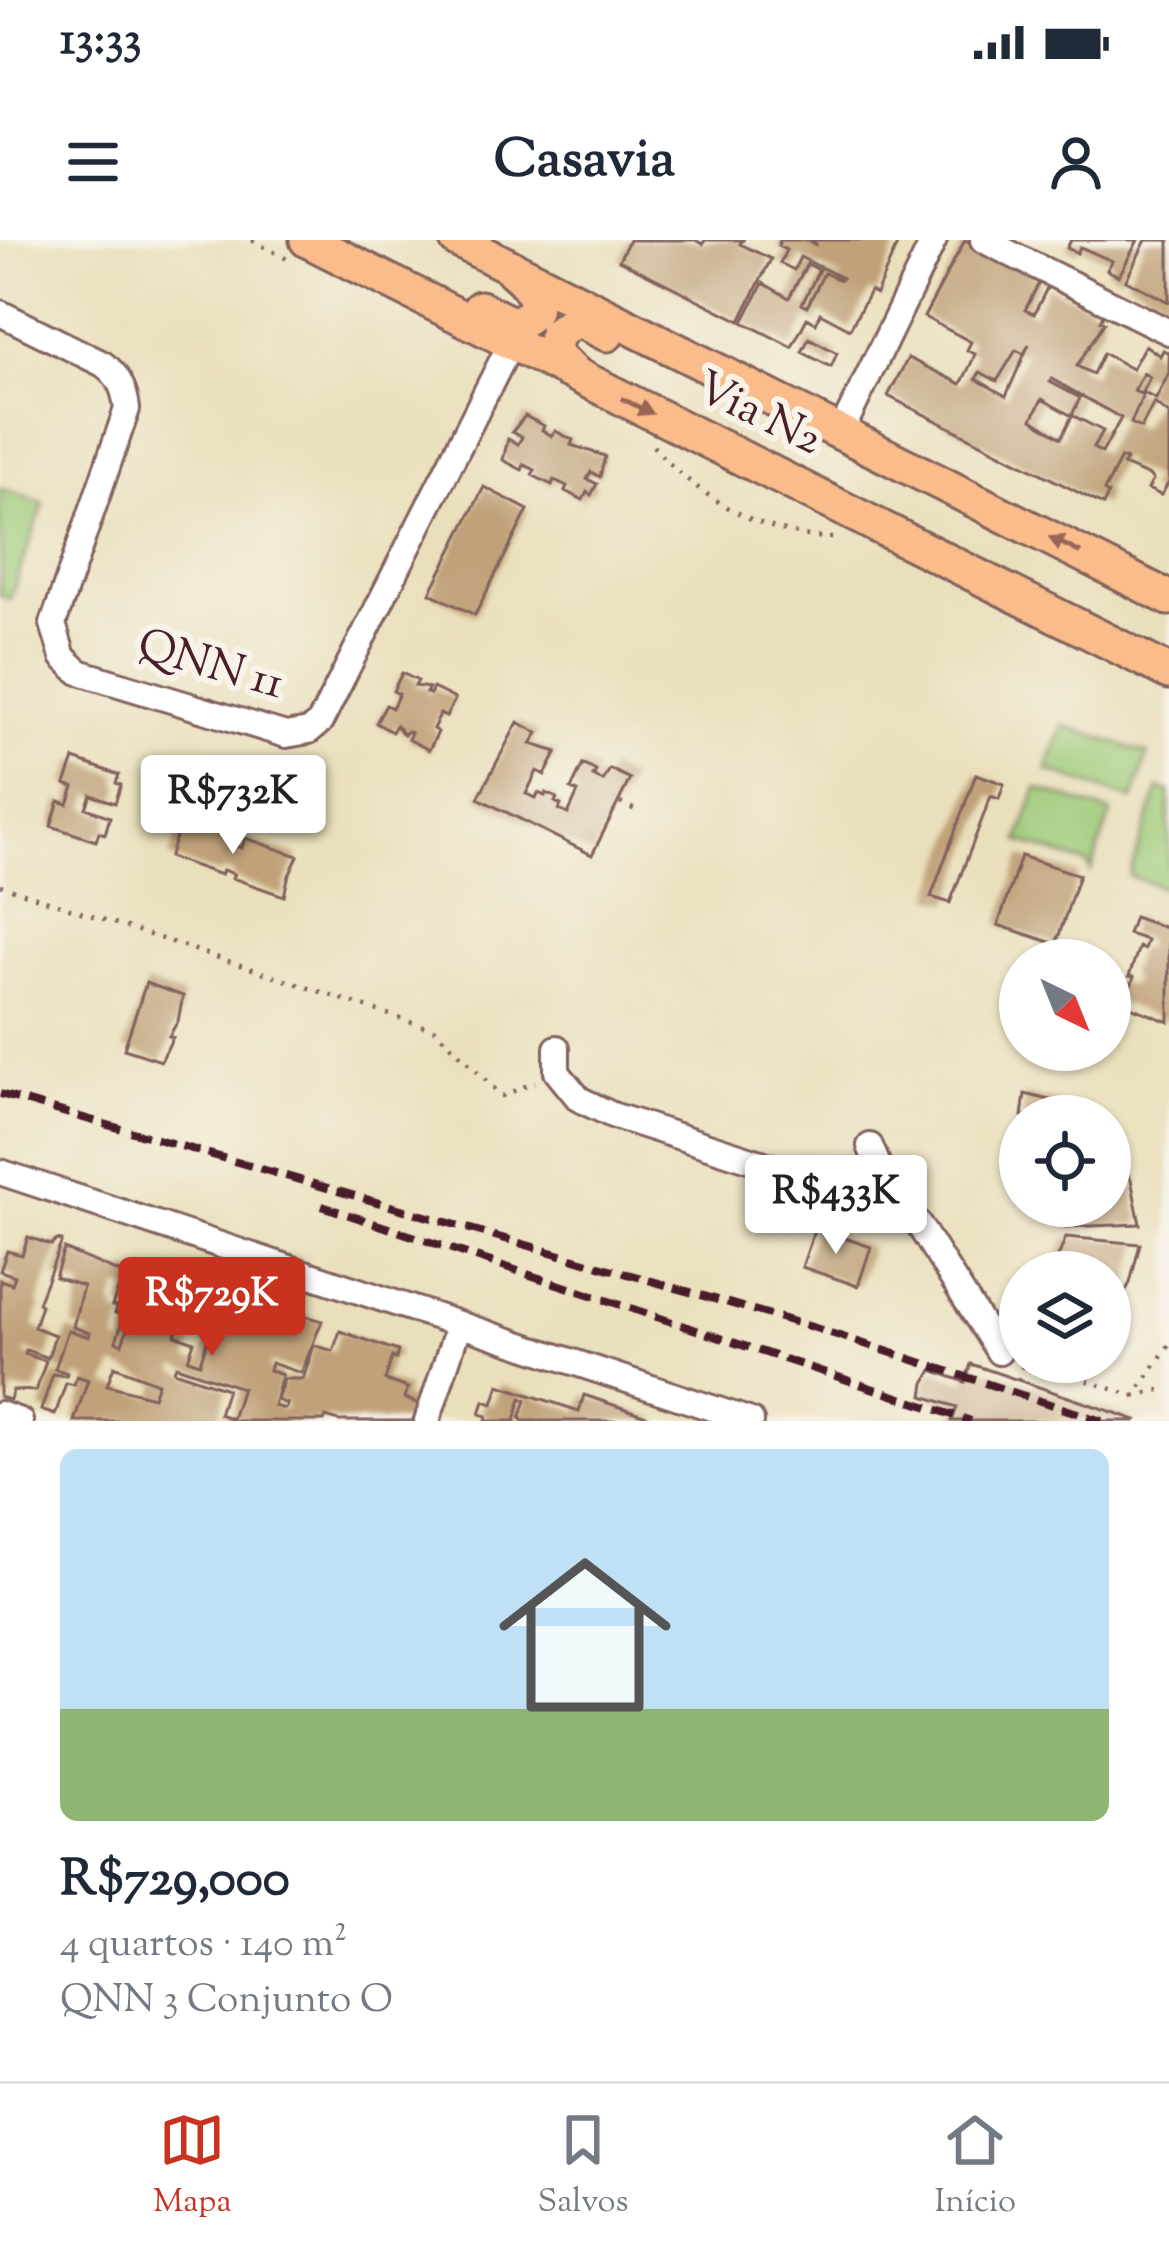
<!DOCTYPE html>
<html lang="pt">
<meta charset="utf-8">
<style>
:root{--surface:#fff;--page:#f2f2f3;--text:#1f2937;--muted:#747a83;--line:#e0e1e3;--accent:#c8321e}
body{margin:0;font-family:"Sorts Mill Goudy",serif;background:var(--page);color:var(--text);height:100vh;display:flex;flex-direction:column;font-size:45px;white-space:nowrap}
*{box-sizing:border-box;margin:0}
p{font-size:39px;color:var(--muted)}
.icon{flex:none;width:66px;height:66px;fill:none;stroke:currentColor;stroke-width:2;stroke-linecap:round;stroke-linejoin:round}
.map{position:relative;height:1181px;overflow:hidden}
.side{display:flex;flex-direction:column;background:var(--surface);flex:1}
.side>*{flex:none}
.needle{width:78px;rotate:137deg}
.buttons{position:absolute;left:999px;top:699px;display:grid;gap:24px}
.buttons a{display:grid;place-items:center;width:132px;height:132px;border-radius:50%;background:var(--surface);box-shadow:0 3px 9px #0004;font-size:60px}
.price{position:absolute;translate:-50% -102px;padding:0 27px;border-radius:12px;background:#fff;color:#222;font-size:39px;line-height:78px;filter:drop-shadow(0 3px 6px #0008)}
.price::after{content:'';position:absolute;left:50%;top:72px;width:36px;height:27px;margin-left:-18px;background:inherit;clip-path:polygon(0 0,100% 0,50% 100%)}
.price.current{background:var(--accent);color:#fff}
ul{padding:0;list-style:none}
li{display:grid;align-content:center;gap:24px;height:636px;padding:0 60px}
li span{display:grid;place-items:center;height:372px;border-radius:18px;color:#555}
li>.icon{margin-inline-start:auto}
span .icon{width:216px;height:216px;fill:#fffc;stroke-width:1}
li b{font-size:51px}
.status{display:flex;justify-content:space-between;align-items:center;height:84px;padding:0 60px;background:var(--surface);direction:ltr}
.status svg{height:33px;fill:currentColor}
header{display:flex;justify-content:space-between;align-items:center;height:156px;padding:0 60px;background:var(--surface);font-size:54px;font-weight:700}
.dock{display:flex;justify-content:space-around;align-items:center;height:168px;border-top:3px solid var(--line);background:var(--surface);font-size:33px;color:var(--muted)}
.dock a{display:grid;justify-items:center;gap:6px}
.dock .current{color:var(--accent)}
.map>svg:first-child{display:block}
.green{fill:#9fcb79;stroke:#747552;stroke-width:3}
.building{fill:#c0a179;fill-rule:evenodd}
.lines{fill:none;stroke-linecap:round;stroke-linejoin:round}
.minor-casing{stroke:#82625d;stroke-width:30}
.major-casing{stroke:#82625d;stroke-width:39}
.path{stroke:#82625d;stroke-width:4.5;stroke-dasharray:3 9;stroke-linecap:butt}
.minor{stroke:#fff;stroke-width:24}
.major{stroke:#f9bc8a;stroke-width:33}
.rail{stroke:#4a1f2b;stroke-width:8;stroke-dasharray:18 9;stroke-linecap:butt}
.oneway{fill:#996656}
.labels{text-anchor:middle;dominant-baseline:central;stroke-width:12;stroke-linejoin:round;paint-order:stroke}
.street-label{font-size:45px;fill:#4a1f2b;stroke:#f7f3e8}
</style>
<div class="status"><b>13:33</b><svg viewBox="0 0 49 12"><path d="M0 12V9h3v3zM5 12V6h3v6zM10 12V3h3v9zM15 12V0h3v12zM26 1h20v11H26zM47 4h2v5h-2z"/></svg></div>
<header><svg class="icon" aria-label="menu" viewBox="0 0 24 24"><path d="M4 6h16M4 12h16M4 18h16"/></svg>Casavia<svg class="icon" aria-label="person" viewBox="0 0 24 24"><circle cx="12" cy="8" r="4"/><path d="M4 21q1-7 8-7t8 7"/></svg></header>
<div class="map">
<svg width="1169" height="1181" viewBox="0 0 1169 1181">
<rect width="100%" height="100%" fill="#f7f3e8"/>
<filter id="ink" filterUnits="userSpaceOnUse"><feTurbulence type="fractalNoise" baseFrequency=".00833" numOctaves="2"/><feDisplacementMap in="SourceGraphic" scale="24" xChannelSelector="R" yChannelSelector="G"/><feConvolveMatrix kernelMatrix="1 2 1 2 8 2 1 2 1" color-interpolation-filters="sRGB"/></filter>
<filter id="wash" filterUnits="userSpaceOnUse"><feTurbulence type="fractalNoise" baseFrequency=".004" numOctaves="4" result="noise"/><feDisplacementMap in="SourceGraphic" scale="48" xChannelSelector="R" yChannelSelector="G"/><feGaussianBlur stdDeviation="2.7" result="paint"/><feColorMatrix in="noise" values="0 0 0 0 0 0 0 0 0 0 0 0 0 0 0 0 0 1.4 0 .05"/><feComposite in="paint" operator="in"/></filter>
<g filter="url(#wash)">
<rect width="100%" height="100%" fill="#eadfbb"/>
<path class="green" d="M0,248L44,263L10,359L0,356Z
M1063,485L1148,514L1133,560L1047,530Z
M1037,548L1111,573L1091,631L1088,624L1019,601Z
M1159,548L1169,552V650L1129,636Z"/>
<g id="blocks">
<path class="building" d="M629,0H695L703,4L705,0H743L740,4L771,19L740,81L619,20Z
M780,0H805L817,5L812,0H899L876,54L870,51L850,89L820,73L816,83L807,78L792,107L743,82L763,43L789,58L807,24L819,30L802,64L807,67L824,33L840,40L842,38L800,17L794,30L780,23L786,10L778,6Z
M965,0L1031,32L1040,41L1025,70L1034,74L1048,46L1104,73L1100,81L1104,83L1077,126L1093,134L1103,113L1132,129L1145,105L1160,116L1163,110L1169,113V133L1156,159L1142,152L1150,137L1143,133L1134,151L1143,155L1131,183L1141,188L1154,163L1169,174V242L1161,255L1148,249L1153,240L1150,236L1123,225L1126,220L1121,218L1104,251L1108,254L1103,265L888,156L908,118L961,144L970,126L975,114L967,110L971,102L924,77ZM1029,104L1006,156L976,139L980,132L997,141L1016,110L1024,114ZM1052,139L1121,178L1102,213L1093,208L1103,191L1072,175L1080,158L1050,142ZM1042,159L1072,176L1061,198L1032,179Z
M1071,0H1138L1119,36L1107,30L1112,21L1080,7L1077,13L1067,8Z
M1146,0H1169V62L1126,40Z
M809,98L837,113L831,127L802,112Z
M525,176L544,186L542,190L552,196L555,191L573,200L571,205L605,216L600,237L591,232L587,239L597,244L591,255L587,252L583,260L565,251L567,246L554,240L552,245L532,235L535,230L524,225L522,230L503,220L508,199L518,204L522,197L512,192Z
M484,247L528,270L475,375L430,353Z
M402,433L418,441L415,446L429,448L426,453L430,454L433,448L455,459L446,477L440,474L433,489L438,492L429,510L408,499L411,493L407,491L404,495L396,485L392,492L376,483L386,465L392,468L399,454L393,451Z
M518,482L538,493L531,504L557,512L545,535L537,531L526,554L536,558L538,553L545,556L546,553L557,558L555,562L561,565L559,570L568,574L578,552L571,549L583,524L596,531L593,536L603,541L610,529L630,539L592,615L478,558Z
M74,519L119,535L116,543L121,545L115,563L91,555L86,568L110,577L105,594L99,592L96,601L51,586L59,561L68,564L74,547L65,544Z
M976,534L1004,544L999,559L991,556L950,663L931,657Z
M183,577L234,595L231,604L242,608L245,598L298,616L288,638L284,656L232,638L234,634L223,630L221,635L169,617Z
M1021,616L1079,635L1056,704L998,685Z
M1134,677L1169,689V782L1110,759L1112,740L1131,746L1134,737L1129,736L1139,707L1144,709L1147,700L1128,694Z
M146,743L183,756L178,781L169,796L173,797L161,821L124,809Z
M1025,854L1053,861L1081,876H1022Z
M1110,904L1131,939L1140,984L1066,987L1062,966H1110Z
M815,988L871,1007L858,1046L802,1027Z
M28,997L51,1005L57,1000L62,1001L38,1063L41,1065L34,1087L55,1095L48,1118L26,1110L25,1114L46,1121L36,1151L13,1150L10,1160L0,1157V1040L12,1044L15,1036L0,1031L7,1011L22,1015Z
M1066,997L1140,1004L1130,1043L1110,1079V1032H1052Z
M64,1009L123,1034L125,1029L156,1040L145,1074L164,1080L177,1042L191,1046L175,1095L194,1102L188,1119L200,1123L209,1095L213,1097L216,1089L184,1079L198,1055L221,1063L226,1046L278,1063L280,1056L293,1061L289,1071L322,1081L301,1133L271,1123L269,1130L282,1135L274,1166L285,1169L287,1164L277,1160L284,1139H303L314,1105L333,1111L340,1091L398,1111L396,1119L392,1117L385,1140L408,1148L404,1158L419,1164L413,1181H339L326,1177L324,1181H74L88,1140L77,1136L74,1145L66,1143L55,1175L41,1170L53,1134L66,1136L67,1133L55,1129L68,1090L89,1097L90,1093L73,1087L83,1046L55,1037ZM119,1047L127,1049L121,1067L140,1074L139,1078L132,1076L122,1104L116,1101L124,1076L115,1073L117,1067L112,1066ZM114,1126L158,1143L153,1157L107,1145ZM176,1126L242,1148L232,1179L219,1174L227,1149L174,1131Z
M971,1124L1136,1180L1135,1181H952L957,1167L923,1156L925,1143L932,1130L965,1142Z
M499,1145L579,1171L584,1155L661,1181H523L520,1178L526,1160L521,1158L515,1181H486L487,1176L480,1174L484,1161L493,1164Z"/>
</g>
</g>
<g filter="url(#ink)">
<use href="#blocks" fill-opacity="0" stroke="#82625d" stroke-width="3"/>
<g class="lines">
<defs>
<path id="minor" d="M983,0L1169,92
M0,73L103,124C119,135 125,150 127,169L53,384L63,417L79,432L286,495L309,491L320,482L519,87
M841,192L934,0
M557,808V832L579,859L612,875L761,923L917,982L999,1112
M870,906L898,973
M0,932L751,1181
M0,1174L20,1181
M427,1181L459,1084"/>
<path id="major" d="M307,0L1169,432
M457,0L1169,358
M480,68L512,84C550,73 534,48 513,31
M576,134L554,115L556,94L577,79L607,94"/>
</defs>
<use href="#minor" class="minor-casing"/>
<use href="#major" class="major-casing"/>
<path class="path" d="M252,0L287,19
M653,206C699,259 770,300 841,298
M620,563L638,571
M0,645L435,790L502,856L535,842
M1030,1122L1134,1156L1169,1105
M1018,1140L1024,1122
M1134,1156L1169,1148"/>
<use href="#minor" class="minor"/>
<use href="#major" class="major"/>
<path class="rail" d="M0,854L812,1087L1102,1181
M322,966L971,1181"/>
</g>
<defs><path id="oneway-solid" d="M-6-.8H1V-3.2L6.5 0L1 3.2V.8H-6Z" transform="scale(3)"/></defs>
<g class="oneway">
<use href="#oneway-solid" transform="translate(637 166) rotate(26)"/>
<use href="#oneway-solid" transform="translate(1065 305) rotate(-153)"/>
</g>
</g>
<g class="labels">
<g class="street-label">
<text transform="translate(758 176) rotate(26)">Via N2</text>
<text transform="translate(210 427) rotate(16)">QNN 11</text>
</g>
</g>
</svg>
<div class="buttons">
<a><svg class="needle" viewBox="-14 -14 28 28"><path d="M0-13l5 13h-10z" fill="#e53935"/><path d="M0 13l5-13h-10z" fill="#747a83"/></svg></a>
<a><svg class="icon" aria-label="locate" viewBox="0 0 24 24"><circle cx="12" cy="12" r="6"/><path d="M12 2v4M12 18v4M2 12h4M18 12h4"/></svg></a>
<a><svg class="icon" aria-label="layers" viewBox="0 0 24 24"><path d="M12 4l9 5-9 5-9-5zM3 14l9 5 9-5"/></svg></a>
</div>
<b class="price" style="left:233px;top:617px">R$732K</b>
<b class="price" style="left:836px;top:1017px">R$433K</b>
<b class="price current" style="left:212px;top:1119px">R$729K</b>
</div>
<section class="side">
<ul>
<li><span style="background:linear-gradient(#bfe0f5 70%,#8fb573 0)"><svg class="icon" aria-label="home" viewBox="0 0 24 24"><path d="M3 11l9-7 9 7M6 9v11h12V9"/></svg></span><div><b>R$729,000</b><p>4 quartos · 140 m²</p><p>QNN 3 Conjunto O</p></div></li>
</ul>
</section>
<nav class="dock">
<a class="current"><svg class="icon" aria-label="map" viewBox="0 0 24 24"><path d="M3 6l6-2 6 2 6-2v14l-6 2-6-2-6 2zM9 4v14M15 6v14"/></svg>Mapa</a>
<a><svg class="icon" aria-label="saved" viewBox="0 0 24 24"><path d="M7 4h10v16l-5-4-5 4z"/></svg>Salvos</a>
<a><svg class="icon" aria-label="home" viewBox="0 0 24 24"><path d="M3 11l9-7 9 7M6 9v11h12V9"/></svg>Início</a>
</nav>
